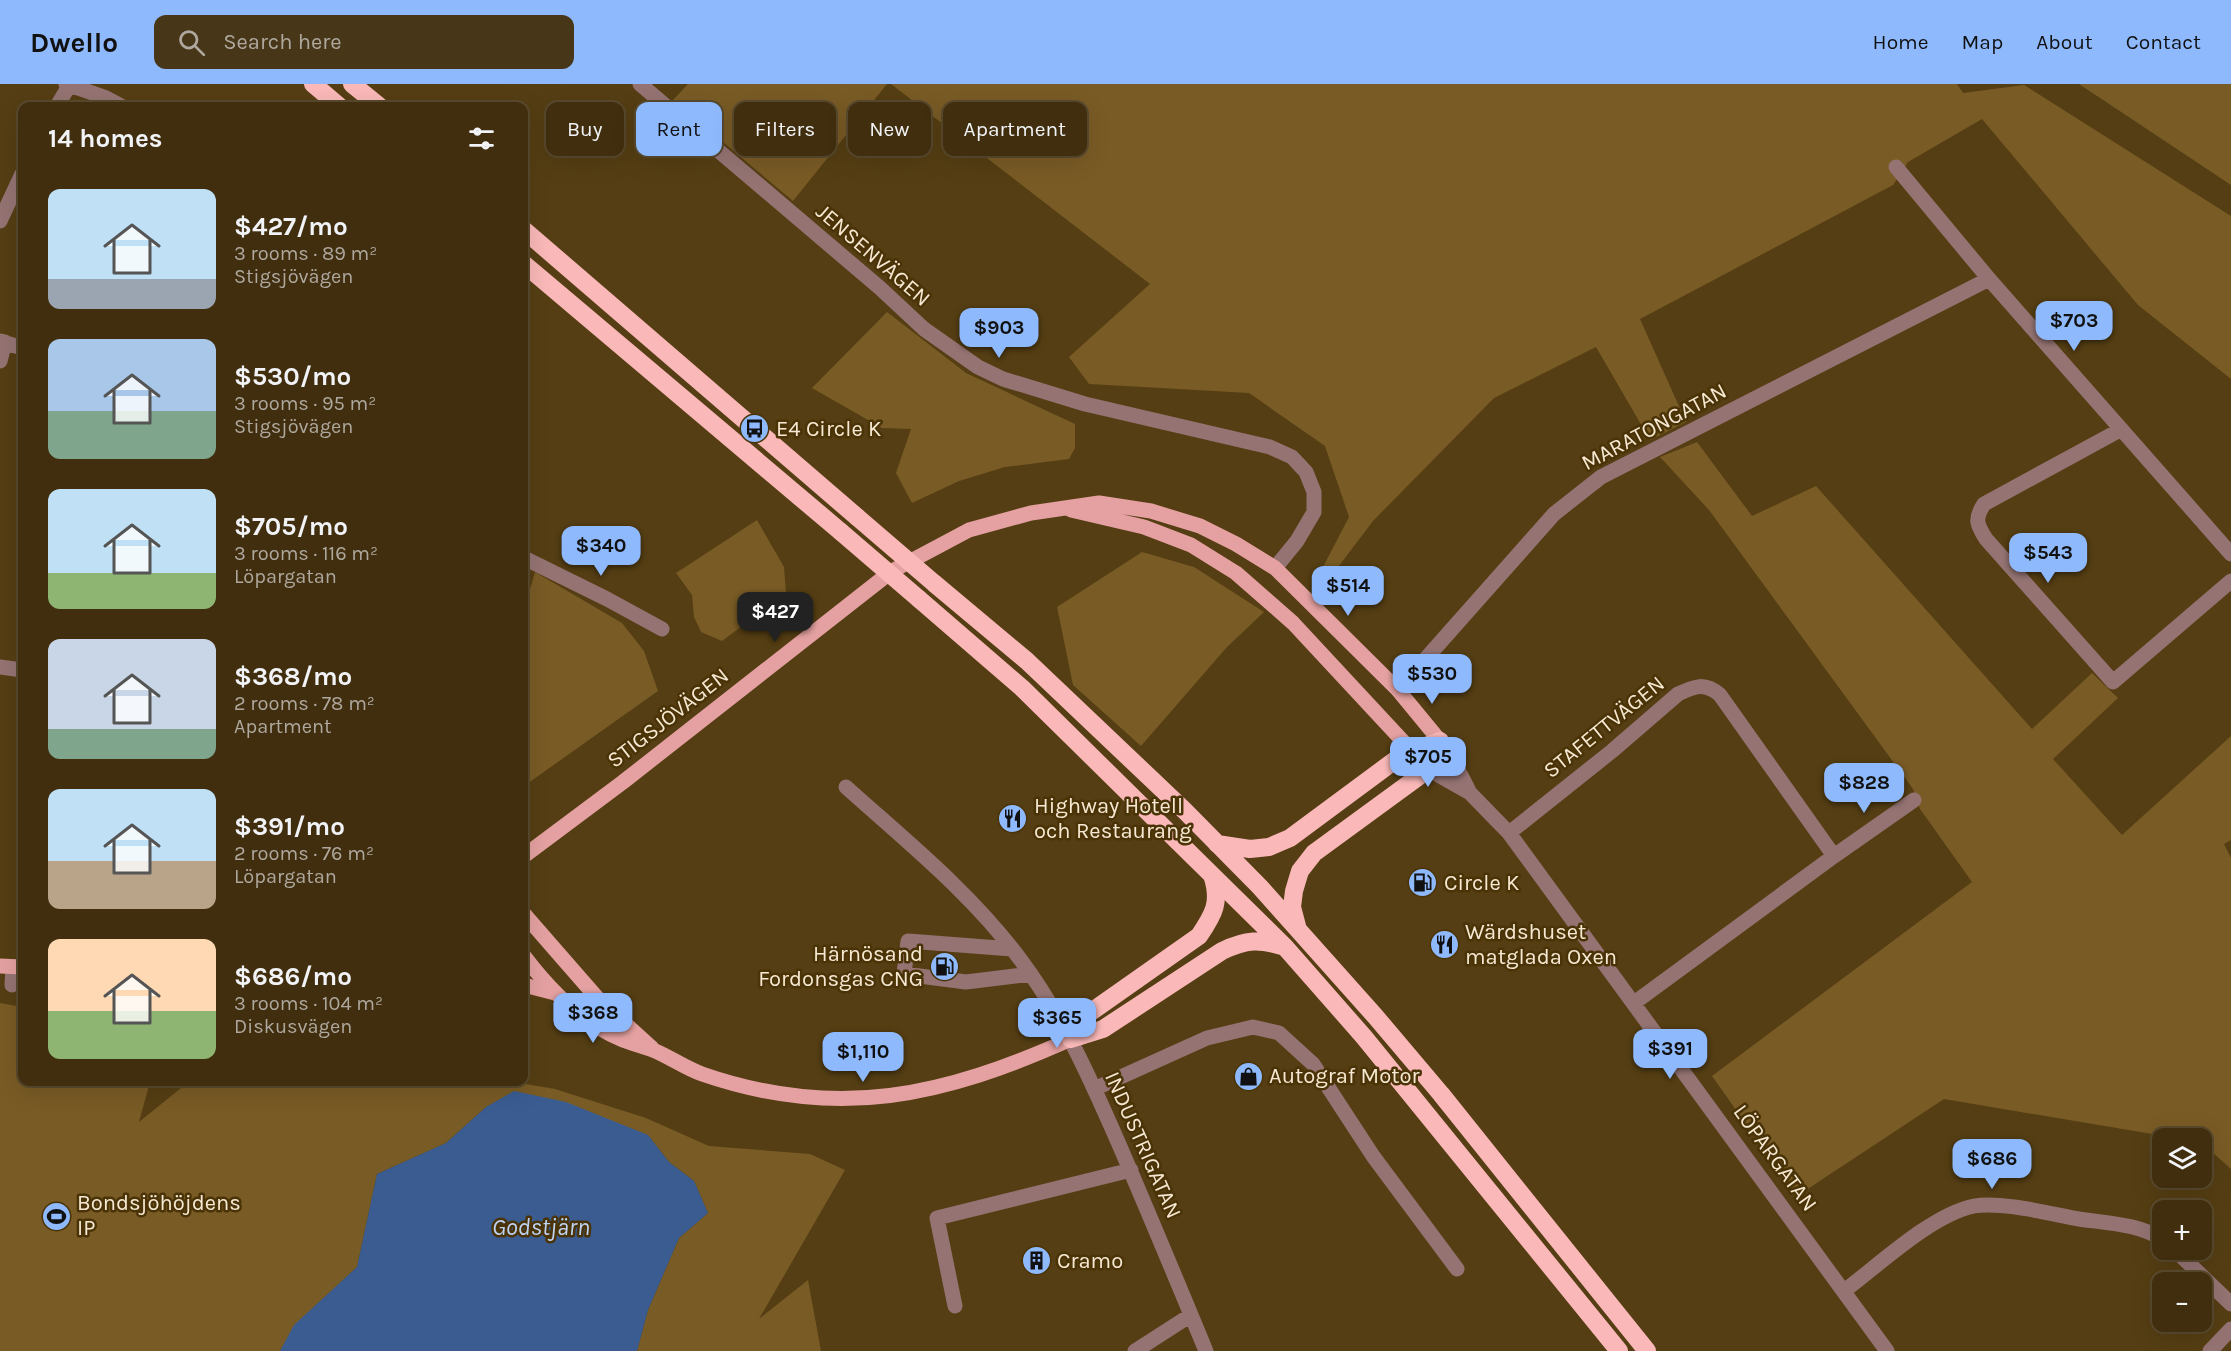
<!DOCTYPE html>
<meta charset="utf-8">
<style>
:root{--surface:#402e0e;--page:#473617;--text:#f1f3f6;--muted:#aea89e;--line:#594a2e;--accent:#8eb9fc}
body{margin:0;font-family:Karla,sans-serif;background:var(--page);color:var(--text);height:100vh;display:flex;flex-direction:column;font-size:22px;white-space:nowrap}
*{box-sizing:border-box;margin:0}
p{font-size:20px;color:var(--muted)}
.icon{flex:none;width:33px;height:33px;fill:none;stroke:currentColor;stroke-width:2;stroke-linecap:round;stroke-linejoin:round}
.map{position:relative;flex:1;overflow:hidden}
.side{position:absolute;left:18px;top:18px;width:510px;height:984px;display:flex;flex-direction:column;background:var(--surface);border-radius:12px;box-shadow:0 6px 24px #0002,0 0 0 2px var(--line)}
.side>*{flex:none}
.top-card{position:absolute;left:546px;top:18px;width:570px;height:54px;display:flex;gap:12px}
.controls{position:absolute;left:2152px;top:1044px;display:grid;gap:12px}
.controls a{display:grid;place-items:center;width:60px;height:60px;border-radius:12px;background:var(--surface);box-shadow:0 6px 24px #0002,0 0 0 2px var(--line);font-size:30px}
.price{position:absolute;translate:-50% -51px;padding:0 14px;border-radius:12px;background:var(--accent);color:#111;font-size:20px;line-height:39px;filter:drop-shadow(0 2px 3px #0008)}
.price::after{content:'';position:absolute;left:50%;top:36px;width:18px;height:14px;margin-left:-9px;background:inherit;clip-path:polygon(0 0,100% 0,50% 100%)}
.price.current{background:#222;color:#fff}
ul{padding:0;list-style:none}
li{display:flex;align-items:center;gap:18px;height:150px;padding:0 30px}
li span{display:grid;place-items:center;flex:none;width:168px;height:120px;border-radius:12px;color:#555}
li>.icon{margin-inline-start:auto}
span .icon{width:72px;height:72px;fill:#fffc;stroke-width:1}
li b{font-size:26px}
h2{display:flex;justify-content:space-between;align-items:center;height:72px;padding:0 30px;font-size:26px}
.pill{padding:0 21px;border-radius:12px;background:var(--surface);box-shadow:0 6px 24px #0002,0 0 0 2px var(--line);font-size:21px;line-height:54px}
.pill.current{background:var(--accent);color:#111}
header{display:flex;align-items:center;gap:36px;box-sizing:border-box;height:84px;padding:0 30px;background:var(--accent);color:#111}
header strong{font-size:28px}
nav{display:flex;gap:33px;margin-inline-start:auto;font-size:21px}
.search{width:420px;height:54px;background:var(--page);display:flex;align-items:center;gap:15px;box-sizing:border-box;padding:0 21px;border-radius:12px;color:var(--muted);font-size:22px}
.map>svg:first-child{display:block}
.green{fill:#795b25}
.water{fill:#3a5c91}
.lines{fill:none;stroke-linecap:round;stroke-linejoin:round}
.minor{stroke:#957373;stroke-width:15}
.major{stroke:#e5a1a1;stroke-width:15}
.highway{stroke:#fab8b8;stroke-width:18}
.highway-bridge{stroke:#fab8b8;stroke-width:18}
.labels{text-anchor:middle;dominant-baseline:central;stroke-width:5;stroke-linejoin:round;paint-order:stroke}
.street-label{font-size:22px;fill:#f6e8d2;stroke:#4a3306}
.poi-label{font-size:22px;fill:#f6e8d2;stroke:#4a3306;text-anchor:start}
.water-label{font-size:24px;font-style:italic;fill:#bed3f3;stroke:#4a3306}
</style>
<header>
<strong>Dwello</strong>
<div class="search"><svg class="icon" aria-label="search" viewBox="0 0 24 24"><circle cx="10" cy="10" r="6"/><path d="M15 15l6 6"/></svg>Search here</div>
<nav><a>Home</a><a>Map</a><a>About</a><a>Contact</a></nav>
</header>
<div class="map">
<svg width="2231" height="1267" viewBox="0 0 2231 1267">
<rect width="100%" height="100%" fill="#553e13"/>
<path class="green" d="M688,0H887L793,117L673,16Z
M891,0H1957L1963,9L2024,1L2231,132V295L2138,221L1982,35L1908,78L1893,101L1640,235L1686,338L1650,356L1596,263L1494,314L1373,437L1323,503V483L1349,433L1325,362L1249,309L1089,300L1069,273L1150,200Z
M2079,0H2231V101Z
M887,228L966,289L1075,340V364L1069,375L1005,383L959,397L912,419L896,389L911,345L882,344L812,304Z
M1697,358L1752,432L1816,402L2032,645L2092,589L2118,614L2053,675L2122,751L2231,652V756L2224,760L2231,774V1085L2202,1059V1054H2176L1944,1015L1797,1112L1712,992L1972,798L1920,725L1913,705L1709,426L1660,373Z
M757,436L784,483L786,509L722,557L701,548L694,533L692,511L676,489Z
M1142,468L1194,483L1264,528L1227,563L1141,662L1073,601L1057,523Z
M535,488L622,539L644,567L658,607L524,702V526Z
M0,919L22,923V998H150L139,1038L181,1004L205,998H514L555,1005L646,1034L709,1062L810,1070L845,1086L759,1235L808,1196L821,1267H637L648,1226L679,1154L708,1129L694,1097L669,1078L648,1051L486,1023L446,1059L377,1090L357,1183L295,1241L280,1267H0Z"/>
<path class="water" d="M514,1007L566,1018L648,1051L669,1078L694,1097L708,1129L679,1154L648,1226L637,1267H280L294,1241L357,1183L377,1090L446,1059L486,1023Z"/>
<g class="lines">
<path class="minor" d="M66,0L104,13L121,22
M640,0L880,204L924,245L978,283L1003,295L1085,320L1270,363L1292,373L1306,388L1314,408V428L1297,457L1275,484
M57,22L69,2
M1896,83L1989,195L2231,470
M0,137L22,90
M0,257L22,264
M0,277L5,258
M2120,346L1984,420C1974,435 1977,441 1986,455L2113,598L2231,497
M524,474L607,515L662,545
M0,583L22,586
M1398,606L1554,430L1601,393L1989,195
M1440,657L1450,670L1470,709
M1412,667L1426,684L1470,709L1509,749L1887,1267
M846,703C906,757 971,809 1020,875C1062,931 1090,994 1118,1058C1148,1127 1177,1197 1206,1267
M1509,749L1612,667L1678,610C1695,602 1705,598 1720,611L1834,772L1634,919
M1834,772L1914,716
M1012,865L908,857L904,890L966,898L1031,890
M12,901L13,883
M1094,1005L1207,954L1253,943L1279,949L1313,980L1373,1072L1457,1185
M2175,1166L2231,1220
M1844,1207C1879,1181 1931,1131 1974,1122C2001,1117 2051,1130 2079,1135C2106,1139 2141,1140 2163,1156
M955,1222L937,1134L1131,1086
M1135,1267L1191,1231
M2210,1267L2231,1245"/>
<path class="major" d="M1071,426L1144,443L1191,461L1236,489L1293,539L1412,667
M524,772L623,698L892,487L969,446L1031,429L1099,419L1151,427L1200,442L1236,460L1275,484L1398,606L1440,657
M524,830L599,916L652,964
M524,872C549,905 583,940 623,956C633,960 643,962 653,966C670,973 685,984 702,990C838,1037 944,1012 1071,955
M0,882L22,883
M524,901L555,909"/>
<path class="highway" d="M313,0L339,22
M352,0L379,22
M524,146L857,433
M524,180L841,448
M935,500L1027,577L1185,727L1260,803L1375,932L1441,1010L1647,1267
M919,515L1022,604L1285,863L1364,953L1619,1267
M1217,760L1250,765L1269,763L1290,754L1398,674L1412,667L1440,657
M1297,842L1292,823L1294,807L1300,787L1314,769L1418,693L1426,684L1440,657
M1071,955L1103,945L1222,867C1247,855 1259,855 1285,863
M1071,955L1088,930L1199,852C1214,830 1221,818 1212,791"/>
<path class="highway-bridge" d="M857,433L935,500
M841,448L919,515"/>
</g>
<defs>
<symbol id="bus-disc" viewBox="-11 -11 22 22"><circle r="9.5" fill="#8eb9fc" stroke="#4a3306"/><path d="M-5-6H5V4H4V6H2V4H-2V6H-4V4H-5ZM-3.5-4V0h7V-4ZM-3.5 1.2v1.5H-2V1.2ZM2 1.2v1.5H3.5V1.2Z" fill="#111"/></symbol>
<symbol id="restaurant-disc" viewBox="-11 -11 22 22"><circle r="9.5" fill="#8eb9fc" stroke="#4a3306"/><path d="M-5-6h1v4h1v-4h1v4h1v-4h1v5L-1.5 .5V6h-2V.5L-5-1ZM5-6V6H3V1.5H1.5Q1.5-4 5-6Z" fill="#111"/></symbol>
<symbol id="fuel-disc" viewBox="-11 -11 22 22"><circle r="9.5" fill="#8eb9fc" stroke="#4a3306"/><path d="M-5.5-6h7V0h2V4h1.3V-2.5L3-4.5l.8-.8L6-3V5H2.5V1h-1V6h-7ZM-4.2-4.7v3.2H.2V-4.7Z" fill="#111"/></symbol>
<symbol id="shop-disc" viewBox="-11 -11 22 22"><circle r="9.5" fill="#8eb9fc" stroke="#4a3306"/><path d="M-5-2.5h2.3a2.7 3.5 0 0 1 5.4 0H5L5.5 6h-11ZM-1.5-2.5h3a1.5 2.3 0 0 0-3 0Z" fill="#111"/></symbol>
<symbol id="stadium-disc" viewBox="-11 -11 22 22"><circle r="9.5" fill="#8eb9fc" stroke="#4a3306"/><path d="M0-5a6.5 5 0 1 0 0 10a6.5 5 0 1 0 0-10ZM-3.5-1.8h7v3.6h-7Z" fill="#111"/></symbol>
<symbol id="building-disc" viewBox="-11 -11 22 22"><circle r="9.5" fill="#8eb9fc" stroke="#4a3306"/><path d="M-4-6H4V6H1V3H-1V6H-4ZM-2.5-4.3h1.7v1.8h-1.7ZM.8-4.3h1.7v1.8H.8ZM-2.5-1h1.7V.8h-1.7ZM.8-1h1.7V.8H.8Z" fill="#111"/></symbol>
</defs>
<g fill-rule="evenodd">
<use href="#bus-disc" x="738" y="328" width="33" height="33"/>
<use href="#restaurant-disc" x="996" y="718" width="33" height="33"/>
<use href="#fuel-disc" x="1406" y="782" width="33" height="33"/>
<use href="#restaurant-disc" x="1428" y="844" width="33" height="33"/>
<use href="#fuel-disc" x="928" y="866" width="33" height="33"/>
<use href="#shop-disc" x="1232" y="976" width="33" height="33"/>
<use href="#stadium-disc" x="40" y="1116" width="33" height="33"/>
<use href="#building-disc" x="1020" y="1160" width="33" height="33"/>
</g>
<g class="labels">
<g class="street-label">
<text transform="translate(873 171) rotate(41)">JENSENVÄGEN</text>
<text transform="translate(1654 343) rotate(-28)">MARATONGATAN</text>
<text transform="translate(668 634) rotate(-38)">STIGSJÖVÄGEN</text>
<text transform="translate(1604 643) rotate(-39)">STAFETTVÄGEN</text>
<text transform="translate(1143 1061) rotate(66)">INDUSTRIGATAN</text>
<text transform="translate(1775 1074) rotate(54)">LÖPARGATAN</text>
</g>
<g class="poi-label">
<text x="776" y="345">E4 Circle K</text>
<text x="1034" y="722">Highway Hotell<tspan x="1034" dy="25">och Restaurang</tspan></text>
<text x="1444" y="799">Circle K</text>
<text x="1465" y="848">Wärdshuset<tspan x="1465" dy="25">matglada Oxen</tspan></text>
<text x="923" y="870" text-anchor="end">Härnösand<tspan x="923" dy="25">Fordonsgas CNG</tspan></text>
<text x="1269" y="992">Autograf Motor</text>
<text x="77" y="1119">Bondsjöhöjdens<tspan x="77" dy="25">IP</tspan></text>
<text x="1057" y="1177">Cramo</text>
</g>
<g class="water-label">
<text x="541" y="1143">Godstjärn</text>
</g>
</g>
</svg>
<div class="controls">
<a><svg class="icon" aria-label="layers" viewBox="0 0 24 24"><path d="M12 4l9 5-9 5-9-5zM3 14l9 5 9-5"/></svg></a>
<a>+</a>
<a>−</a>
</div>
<b class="price" style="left:2074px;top:268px">$703</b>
<b class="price" style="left:999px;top:275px">$903</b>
<b class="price" style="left:601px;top:493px">$340</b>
<b class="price" style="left:2048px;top:500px">$543</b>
<b class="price" style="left:1348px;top:533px">$514</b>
<b class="price current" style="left:775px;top:559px">$427</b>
<b class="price" style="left:1432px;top:621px">$530</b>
<b class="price" style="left:1428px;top:704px">$705</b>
<b class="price" style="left:1864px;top:730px">$828</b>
<b class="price" style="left:593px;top:960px">$368</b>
<b class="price" style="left:1057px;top:965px">$365</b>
<b class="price" style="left:1670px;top:996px">$391</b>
<b class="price" style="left:863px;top:999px">$1,110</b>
<b class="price" style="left:1992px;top:1106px">$686</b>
<div class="top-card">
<a class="pill">Buy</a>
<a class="pill current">Rent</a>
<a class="pill">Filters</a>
<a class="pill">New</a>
<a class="pill">Apartment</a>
</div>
<section class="side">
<h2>14 homes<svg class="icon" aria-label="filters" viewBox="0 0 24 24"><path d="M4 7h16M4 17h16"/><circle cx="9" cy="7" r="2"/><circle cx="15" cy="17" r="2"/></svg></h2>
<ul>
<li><span style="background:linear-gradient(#bfe0f5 75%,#9aa5b1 0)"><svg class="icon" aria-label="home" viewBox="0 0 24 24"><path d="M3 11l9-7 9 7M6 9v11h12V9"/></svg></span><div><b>$427/mo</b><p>3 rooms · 89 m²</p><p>Stigsjövägen</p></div></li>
<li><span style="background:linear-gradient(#a9c7e8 60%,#7fa58c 0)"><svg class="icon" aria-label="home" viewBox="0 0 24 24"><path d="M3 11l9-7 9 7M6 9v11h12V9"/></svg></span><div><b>$530/mo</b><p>3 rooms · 95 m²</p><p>Stigsjövägen</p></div></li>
<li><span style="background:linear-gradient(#bfe0f5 70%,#8fb573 0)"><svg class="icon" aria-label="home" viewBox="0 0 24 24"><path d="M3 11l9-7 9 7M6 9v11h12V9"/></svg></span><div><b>$705/mo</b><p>3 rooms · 116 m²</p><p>Löpargatan</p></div></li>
<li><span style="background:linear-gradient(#c9d6e8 75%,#7fa58c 0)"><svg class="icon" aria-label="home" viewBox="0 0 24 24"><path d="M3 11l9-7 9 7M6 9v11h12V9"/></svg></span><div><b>$368/mo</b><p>2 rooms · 78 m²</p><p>Apartment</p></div></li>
<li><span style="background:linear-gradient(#bfe0f5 60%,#b9a48a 0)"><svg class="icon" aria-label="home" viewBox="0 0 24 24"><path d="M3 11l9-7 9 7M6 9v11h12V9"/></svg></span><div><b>$391/mo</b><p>2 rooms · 76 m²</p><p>Löpargatan</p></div></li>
<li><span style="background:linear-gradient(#ffd9b3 60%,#8fb573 0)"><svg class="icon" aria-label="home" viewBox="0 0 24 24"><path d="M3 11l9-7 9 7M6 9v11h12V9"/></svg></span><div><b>$686/mo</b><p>3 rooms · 104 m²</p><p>Diskusvägen</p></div></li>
</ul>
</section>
</div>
